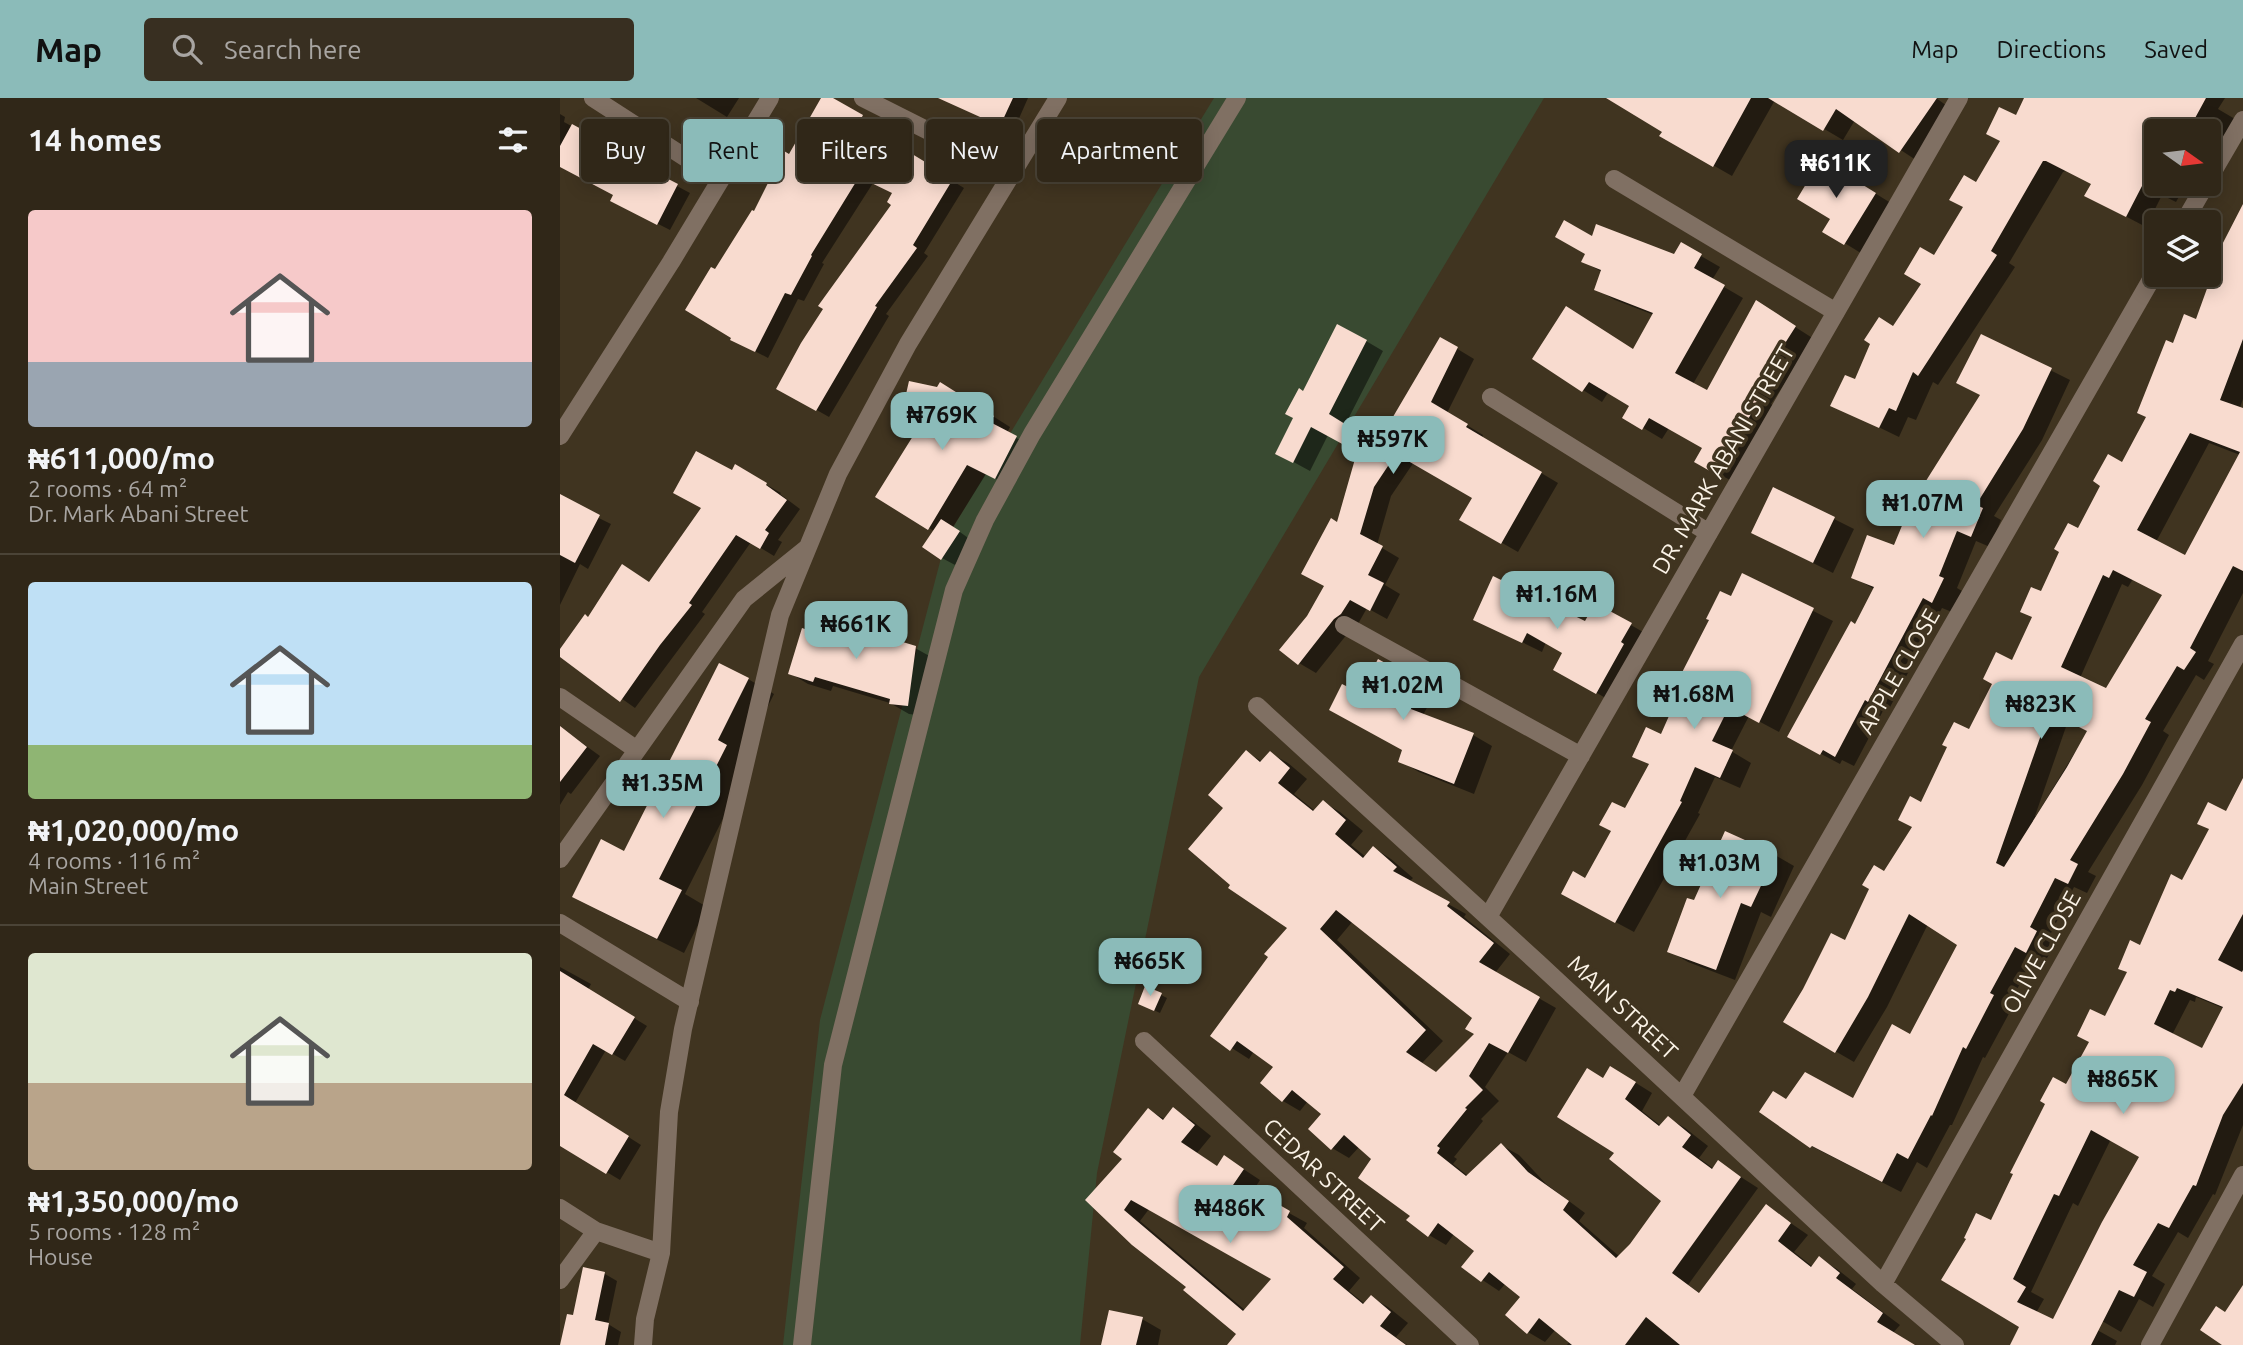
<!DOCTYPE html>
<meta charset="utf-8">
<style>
:root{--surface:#302718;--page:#382f21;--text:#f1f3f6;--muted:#a8a5a2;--line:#4b4437;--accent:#8bbbb9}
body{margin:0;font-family:Ubuntu,sans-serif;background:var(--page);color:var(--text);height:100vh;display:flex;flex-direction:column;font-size:26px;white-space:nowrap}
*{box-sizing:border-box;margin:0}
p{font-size:23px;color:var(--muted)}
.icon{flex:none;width:38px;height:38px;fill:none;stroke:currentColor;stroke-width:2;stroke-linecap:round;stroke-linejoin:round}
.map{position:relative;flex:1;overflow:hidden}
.drawer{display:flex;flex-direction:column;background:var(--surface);width:560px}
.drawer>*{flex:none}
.banner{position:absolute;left:21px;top:21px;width:665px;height:63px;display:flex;gap:14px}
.needle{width:46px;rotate:104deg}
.tools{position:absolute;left:1584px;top:21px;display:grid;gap:14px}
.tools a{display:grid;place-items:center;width:77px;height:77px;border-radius:7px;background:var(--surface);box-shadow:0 4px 18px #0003,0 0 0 2px var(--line);font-size:35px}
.price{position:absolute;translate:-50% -60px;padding:0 16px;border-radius:14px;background:var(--accent);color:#111;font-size:23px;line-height:46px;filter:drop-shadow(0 2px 4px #0008)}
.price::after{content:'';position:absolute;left:50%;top:42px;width:21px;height:16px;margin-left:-10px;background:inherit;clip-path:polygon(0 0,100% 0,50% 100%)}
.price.on{background:#222;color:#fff}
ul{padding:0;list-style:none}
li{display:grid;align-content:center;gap:14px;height:371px;padding:0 28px}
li+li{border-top:2px solid var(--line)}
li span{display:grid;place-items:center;height:217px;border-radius:7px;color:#555}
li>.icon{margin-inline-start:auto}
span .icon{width:126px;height:126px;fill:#fffc;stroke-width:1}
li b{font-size:30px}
h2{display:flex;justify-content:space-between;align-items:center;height:84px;padding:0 28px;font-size:30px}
.chip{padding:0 24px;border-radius:7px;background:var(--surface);box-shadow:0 4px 18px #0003,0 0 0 2px var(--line);font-size:24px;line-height:63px}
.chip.on{background:var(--accent);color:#111}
header{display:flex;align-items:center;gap:42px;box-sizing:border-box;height:98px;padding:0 35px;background:var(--accent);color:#111}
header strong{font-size:33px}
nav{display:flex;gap:38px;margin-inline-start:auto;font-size:24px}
.search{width:490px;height:63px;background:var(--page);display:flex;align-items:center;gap:18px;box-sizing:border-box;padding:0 24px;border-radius:7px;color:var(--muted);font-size:26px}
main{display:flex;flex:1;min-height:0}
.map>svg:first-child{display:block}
.green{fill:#394a31}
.shadow{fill:#0007;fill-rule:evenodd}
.building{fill:#f8dbcf;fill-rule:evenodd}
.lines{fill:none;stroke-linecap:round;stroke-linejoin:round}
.street{stroke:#807063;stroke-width:18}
.labels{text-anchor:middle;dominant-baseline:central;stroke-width:7;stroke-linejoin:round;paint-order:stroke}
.street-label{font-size:23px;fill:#fbf3e7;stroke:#403420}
</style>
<header>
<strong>Map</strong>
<div class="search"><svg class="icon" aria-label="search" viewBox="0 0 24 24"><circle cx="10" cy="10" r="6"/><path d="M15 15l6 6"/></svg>Search here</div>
<nav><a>Map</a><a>Directions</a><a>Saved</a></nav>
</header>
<main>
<section class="drawer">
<h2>14 homes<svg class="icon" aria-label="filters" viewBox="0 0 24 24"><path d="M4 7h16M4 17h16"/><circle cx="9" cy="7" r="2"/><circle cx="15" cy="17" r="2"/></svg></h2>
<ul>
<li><span style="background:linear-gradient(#f6c9c9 70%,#9aa5b1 0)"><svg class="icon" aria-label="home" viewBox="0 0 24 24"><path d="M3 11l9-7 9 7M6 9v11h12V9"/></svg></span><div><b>₦611,000/mo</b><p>2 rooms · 64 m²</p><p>Dr. Mark Abani Street</p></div></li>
<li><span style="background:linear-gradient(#bfe0f5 75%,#8fb573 0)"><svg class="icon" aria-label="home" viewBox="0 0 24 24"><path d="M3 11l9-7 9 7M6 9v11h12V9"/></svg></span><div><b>₦1,020,000/mo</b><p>4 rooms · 116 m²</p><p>Main Street</p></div></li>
<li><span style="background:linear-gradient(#dfe7d0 60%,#b9a48a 0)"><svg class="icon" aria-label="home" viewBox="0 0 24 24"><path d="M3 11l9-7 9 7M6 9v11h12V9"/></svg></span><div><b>₦1,350,000/mo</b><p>5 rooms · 128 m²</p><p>House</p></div></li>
</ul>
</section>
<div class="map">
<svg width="1683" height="1247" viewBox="0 0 1683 1247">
<rect width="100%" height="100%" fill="#403420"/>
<path class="green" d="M654,0H984L639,579L537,1075L520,1247H223L260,922L386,441Z"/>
<path class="shadow" d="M136,0H179L167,19Z
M263,0H270L341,41L337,49L404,90L364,155L368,158L326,216L329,218L269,319L218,290L334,106V95L313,85L262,165L264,166L244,203L238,201L208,260L185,248L156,174L195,116Z
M404,0H468L453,34L415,16Z
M1050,0H1376L1394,13L1359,64L1295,22L1283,42L1215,2L1172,78L1102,38L1104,33Z
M1466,0H1665L1658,11L1680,24L1648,75V33H1596V86H1626L1616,104L1602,97L1586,129L1546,108L1533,86L1506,73L1503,74L1449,165L1455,169L1378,287L1373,284L1356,322L1348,319L1339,339L1273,307L1295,283L1363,185L1375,159Z
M0,16L5,19L4,24L70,60L68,62L130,95L110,132L63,108L55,97L0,67Z
M1281,74L1334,107L1304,157L1265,133L1272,120Z
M1683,109V301L1679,312L1683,314V495L1648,563L1654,566L1644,582L1636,577L1603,633L1609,637L1582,687L1528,774L1536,778L1527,795L1514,789L1488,841L1495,845L1485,864L1475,858L1448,908L1452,910L1425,960L1423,959L1392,1027H1390L1367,1070L1357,1064L1341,1094L1251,1048L1227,1003L1294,1002L1351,938L1399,846L1368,826L1327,909L1294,964L1275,953L1285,844L1354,729L1361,706L1452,564L1474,519L1482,495L1562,366L1588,319L1614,248L1637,223L1656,173L1651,171ZM1649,345L1680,357L1625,459L1596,444ZM1573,481L1604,497L1546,593L1520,580L1562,486L1568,489ZM1508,623L1528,633L1476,718H1475Z
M1033,140L1115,159L1122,147L1160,169L1152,182L1183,200L1133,286L1148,294L1215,216L1254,241L1211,306L1219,311L1177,386L1136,363L1144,350L1109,330L1102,341L1065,319L1072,308L1049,293L1042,304L974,261L1074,252L1094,217L1055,202L1036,191L1042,174L1024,164Z
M1422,238L1510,282L1482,342L1434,418L1441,422L1430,449L1416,443L1397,490L1402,493L1392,514L1382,510L1328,613L1324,611L1294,668L1282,662L1280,666L1248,649L1296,528L1314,491L1293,479L1335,450L1365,388L1422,297Z
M881,241L914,261L887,315L923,337L922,340L998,385L958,454L902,422L914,400L854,364L831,398L817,447L839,460L825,487L840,496L827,521L807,510L798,526L792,530L756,575L739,565L748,519L766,488L778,426L798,354L768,337L750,373L717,355L735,319L744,295L806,243L823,253L785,327L818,347Z
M398,296L450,329L447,335L473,349L453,389L426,376L393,429L411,442L395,467L382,460L374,433L317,398L360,329L363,315L346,305Z
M175,369L221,395L220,396L240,411L218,442L222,444L214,458L191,444L142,514L145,516L75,610L0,557V554L29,521L90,486Z
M1214,391L1294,431L1273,475L1213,445Z
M0,401L51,426L28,471L20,466L0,507Z
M1183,477L1273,523L1219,634L1189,618L1171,653L1191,665L1180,690L1155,679L1138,715L1140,716L1074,834L1022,806L1026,782L1091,667L1075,658L1102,638Z
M1036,507L1090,538L1056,606L995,571L1004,554L986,544L982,554L915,521L1026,526Z
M260,538L355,550L373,560L366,618L349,616L330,605L273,588L271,593L248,586L230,575Z
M819,563L875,595L863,617L913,637L932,648L914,696L859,674L840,663L844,652L791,593L811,578Z
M188,581L214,596L183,658L192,663L125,796L147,809L124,855L40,813L65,755Z
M0,629L40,658L11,696L8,694L0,707Z
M686,654L703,664L710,655L728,665L747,681L734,696L755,713L763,704L780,714L803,733L791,747L806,759L814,750L831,761L853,780L849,784L906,816L904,819L950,856L935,875L996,910L966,964L948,954L925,989L939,1003L921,1021L923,1023L894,1059L897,1061L893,1066L908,1078L941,1047L959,1057L986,1086L1025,1115L1019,1123L1060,1159L1072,1147L1104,1103L1057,1055L1044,982L1068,980L1092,995L1082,1013L1101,1028L1108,1020L1125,1030L1148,1048L1139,1060L1154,1071L1159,1065L1198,1090L1128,1187L1141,1196L1206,1108L1248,1137L1234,1154L1253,1169L1259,1161L1277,1171L1296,1186L1292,1191L1340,1227L1333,1235L1353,1247H1007L1010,1243L996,1231L985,1244L968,1234L962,1198L946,1185L939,1193L903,1169L916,1153L894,1136L886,1147L869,1137L814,1061L800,1048L789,1060L772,1050L764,1016L748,1003L740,1013L723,1003L715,969L694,953L689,961L653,938L729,830L665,709ZM793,823L914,919L916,936L877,975L862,965L883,943L777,842Z
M1683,684V1027L1655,1097L1653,1096L1628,1140L1618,1134L1592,1178L1605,1186L1593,1209L1579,1201L1561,1234L1542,1223L1581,1059L1551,1041L1518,1108L1513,1105L1471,1194L1484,1201L1476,1215L1498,1247H1452L1461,1229L1432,1125L1546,921L1581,849L1667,716ZM1636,899L1665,911L1643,952L1612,937L1630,902L1635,904Z
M1215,757L1234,768L1211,819L1201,814L1175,882L1128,864L1109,853L1135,804Z
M0,869L31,886L28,892L87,928L65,963L46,952L15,1005L81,1047L60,1082L0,1046Z
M601,897L607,900L600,915L585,908Z
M589,1012L606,1022L613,1012L631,1022L651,1038L637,1055L658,1069L665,1059L700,1082L687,1102L707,1113L711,1105L747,1125L744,1130L800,1180L789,1193L805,1206L811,1199L828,1209L848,1225L836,1239L847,1247H685L678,1236L628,1189L527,1102L564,1061ZM589,1111L714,1181L686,1213L580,1123Z
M25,1172L45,1176L57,1183L48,1226L61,1234L58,1247H1L14,1219Z
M582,1221L601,1232L598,1247H543Z
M1530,1228L1557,1243L1555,1247H1517Z"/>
<path class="building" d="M261,0H273L303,17L302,19L329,33L326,40L393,81L353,147L357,150L315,208L317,209L256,313L216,291L241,245L263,211L258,208L331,107L327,104L332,95L299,79L251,157L252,158L231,197L225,195L195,254L170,242L171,240L125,212L151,169L155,171L192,112L194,113L224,53L229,56Z
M378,0H453L440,28Z
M1046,0H1191L1153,69L1099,38L1102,34Z
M1208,0H1377L1339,55L1276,11L1263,33Z
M1464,0H1646L1628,33H1596V95L1582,88L1566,119L1524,98L1531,86L1486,63H1483L1431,153L1437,157L1358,278L1353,274L1336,313L1329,310L1319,330L1270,308L1285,277L1295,281L1310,246L1304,242L1319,219L1333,228L1361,186L1344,176L1360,149L1374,157L1403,109L1389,102L1404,77L1416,84L1440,43L1426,36L1439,9L1456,17Z
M12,26L58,51L56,54L118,86L97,127L50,103L53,97L0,69V48Z
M1261,61L1316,95L1284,147L1262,134L1270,121L1237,101Z
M1683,106V241L1660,302L1683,310V473L1673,468L1630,550L1636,554L1624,572L1617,568L1585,621L1591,624L1563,676L1510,762L1518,766L1508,786L1495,780L1470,829L1477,833L1466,855L1455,849L1430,895L1434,897L1406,951L1403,949L1372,1018L1371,1017L1348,1061L1337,1055L1322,1084L1252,1048L1250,1050L1199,1014L1213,993L1226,1001L1245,974L1293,1000L1332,926L1350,936L1397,847L1349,816L1308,899L1275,955L1223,924L1243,891L1271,835L1285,842L1309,791L1302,787L1314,767L1324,773L1352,729L1338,722L1350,698L1361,704L1387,649L1382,647L1394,624L1409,631L1432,586L1423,581L1436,554L1452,562L1472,519L1460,514L1471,489L1481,493L1499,454L1494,451L1508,425L1518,430L1540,388L1533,383L1548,356L1562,364L1586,319L1577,315L1606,242L1613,245L1624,216L1636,221L1653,174L1649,172ZM1630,335L1680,354L1625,457L1577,432ZM1553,472L1602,497L1546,590L1501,569L1543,477L1549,480ZM1489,614L1527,633L1507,669L1444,769L1436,765Z
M1004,122L1032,138L1036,126L1114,156L1121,144L1142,156L1134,170L1165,187L1115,275L1147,292L1196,202L1236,228L1194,294L1201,298L1157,377L1134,364L1142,350L1089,320L1082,332L1062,320L1069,308L1029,284L1022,294L972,261L1006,208L1073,251L1093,215L1034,192L1041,172L1021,164L1025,156L995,139Z
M777,226L807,242L769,316L817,346L880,239L898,249L871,304L908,326L906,329L982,374L941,446L899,422L912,400L836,356L814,389L800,436L823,448L808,477L824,485L810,513L790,502L781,516L774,521L738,567L719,552L747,518L764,488L741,476L771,420L777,424L797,354L751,329L733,365L715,356L733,320L725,316L739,290L743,293Z
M1421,236L1492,270L1463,331L1416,407L1423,410L1411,439L1397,433L1379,478L1384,480L1372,505L1363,500L1308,604L1305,602L1275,659L1263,652L1260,657L1227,639L1291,523L1295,526L1314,489L1291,480L1307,437L1334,447L1360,384L1364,386L1420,297L1396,285Z
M349,283L377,289L380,284L434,318L430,324L457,338L435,381L407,367L368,432L315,399L358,330L353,327L364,310L344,305Z
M136,353L172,372L175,366L207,385L206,387L227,402L205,432L209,435L200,451L176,437L129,505L132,507L100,547L60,604L0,559V551L25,516L28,519L62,466L89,484L141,410L113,395Z
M1213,389L1275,419L1253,465L1191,435Z
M0,396L40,417L15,465L0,457Z
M381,421L400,433L381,462L362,449Z
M1182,475L1254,510L1199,625L1169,609L1152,643L1173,652L1160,680L1135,669L1120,703L1122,704L1055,825L1001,796L1013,773L1025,780L1051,733L1039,727L1052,704L1065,710L1089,666L1072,659L1086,629L1101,636L1120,593L1114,590L1149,522L1146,521L1160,493L1171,498Z
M933,478L1025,523L1035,505L1072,525L1061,544L1064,546L1036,596L993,572L1002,555L967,535L962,545L913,522Z
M263,520L356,548L348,608L329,606L330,601L255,579L253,584L228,576L242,530L259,536Z
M818,561L856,582L843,608L914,635L894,686L838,664L842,652L769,612L782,586L790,590L801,571L810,576Z
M159,565L189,580L158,642L167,647L99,781L122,792L97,841L12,799L41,741L64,753Z
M0,628L27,649L0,684Z
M686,652L700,664L710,653L730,670L718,685L753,713L763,702L786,722L775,736L803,760L813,748L837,769L833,773L890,804L887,808L934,845L919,864L980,899L948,955L929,945L909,978L923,992L905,1010L907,1011L877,1048L880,1050L877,1055L906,1078L941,1045L968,1074L1009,1103L1003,1112L1056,1160L1070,1146L1101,1103L1049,1061L1054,1055L997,1019L1027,970L1043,980L1050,968L1076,984L1065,1001L1099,1028L1108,1018L1131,1037L1122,1049L1152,1071L1158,1062L1181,1079L1112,1175L1139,1195L1206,1106L1231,1125L1218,1143L1251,1169L1259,1158L1280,1175L1276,1180L1323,1215L1317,1224L1355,1247H1120L1086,1219L1065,1247H1012L979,1220L967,1236L945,1217L960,1199L929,1174L921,1184L901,1169L914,1153L878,1125L868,1139L846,1122L850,1118L798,1080L811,1061L784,1037L771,1052L748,1031L761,1016L732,992L722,1004L700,985L713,969L677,943L670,953L650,938L708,859L704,856L727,830L668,790L670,787L628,751L663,710L648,697ZM776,812L912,920L905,931L914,936L876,974L846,954L866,932L760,831Z
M1683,680V816L1658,862L1682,874L1683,872V985L1663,1017L1636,1088L1633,1087L1609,1130L1598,1125L1573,1167L1587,1174L1574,1199L1559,1192L1531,1247H1450L1459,1229L1381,1182L1406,1141L1404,1140L1416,1115L1431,1122L1453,1076L1450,1075L1485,1006L1480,1003L1493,979L1506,986L1529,944L1517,938L1530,911L1545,918L1567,874L1558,871L1570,842L1580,847L1611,776L1622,782L1649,731L1637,726L1648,704L1666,713ZM1617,890L1663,909L1642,950L1594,926L1610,892L1615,894ZM1531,1032L1579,1059L1542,1124L1493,1221L1457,1204L1466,1189L1453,1181L1494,1096L1499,1098Z
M1165,733L1216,756L1191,809L1181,805L1156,872L1107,854L1127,800L1134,802Z
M0,873L75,919L52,957L33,946L4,997L69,1038L46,1076L0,1048Z
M585,888L602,895L594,913L578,906Z
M613,1009L635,1027L621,1044L657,1068L664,1057L684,1071L671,1090L706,1110L711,1102L730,1113L727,1119L784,1169L773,1181L803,1206L811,1197L831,1214L820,1228L846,1247H667L676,1236L623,1192L626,1189L572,1147L525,1102L562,1061L553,1054L588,1010L603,1022ZM571,1102L711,1181L683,1213L564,1112Z
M23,1169L45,1174L35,1222L49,1225L45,1247H0L7,1216L13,1217Z
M1683,1187V1247H1662L1640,1232L1656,1208L1665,1214Z
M549,1212L583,1219L576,1247H541Z"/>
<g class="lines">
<path class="street" d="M33,0L160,82
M303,0L452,75
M1054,81L1276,214
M1648,82L1683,22
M1624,124L1646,86
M931,299L1149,435
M0,338L111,164L210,0
M784,527L1021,658
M0,599L77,652
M697,608L978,865L1323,1186L1395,1247
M0,761L184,501L247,450
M928,819L1399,0
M0,825L130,904
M584,943L910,1247
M1122,998L1596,173
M0,1110L36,1133L101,1155
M0,1182L36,1133
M1323,1186L1683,546
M83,1247L85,1221L101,1155L109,1014L123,931L220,517L278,376L348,246L498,0
M242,1247L273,967L394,492L425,422L472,336L677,0
M1590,1247L1683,1077"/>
</g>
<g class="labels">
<g class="street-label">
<text transform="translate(1163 361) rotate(-60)">DR. MARK ABANI STREET</text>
<text transform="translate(1338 573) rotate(-60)">APPLE CLOSE</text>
<text transform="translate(1481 854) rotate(-61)">OLIVE CLOSE</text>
<text transform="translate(1063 909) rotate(43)">MAIN STREET</text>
<text transform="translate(764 1077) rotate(43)">CEDAR STREET</text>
</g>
</g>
</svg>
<div class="tools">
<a><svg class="needle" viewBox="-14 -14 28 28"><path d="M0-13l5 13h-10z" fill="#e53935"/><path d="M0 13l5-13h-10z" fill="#a8a5a2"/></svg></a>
<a><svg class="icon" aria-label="layers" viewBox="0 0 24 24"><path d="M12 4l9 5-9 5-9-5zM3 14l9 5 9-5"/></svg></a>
</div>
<b class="price on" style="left:1276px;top:102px">₦611K</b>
<b class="price" style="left:382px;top:354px">₦769K</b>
<b class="price" style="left:833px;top:378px">₦597K</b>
<b class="price" style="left:1363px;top:442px">₦1.07M</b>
<b class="price" style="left:997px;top:533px">₦1.16M</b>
<b class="price" style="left:296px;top:563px">₦661K</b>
<b class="price" style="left:843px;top:624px">₦1.02M</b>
<b class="price" style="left:1134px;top:633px">₦1.68M</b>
<b class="price" style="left:1481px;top:643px">₦823K</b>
<b class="price" style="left:103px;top:722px">₦1.35M</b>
<b class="price" style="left:1160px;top:802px">₦1.03M</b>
<b class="price" style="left:590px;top:900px">₦665K</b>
<b class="price" style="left:1563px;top:1018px">₦865K</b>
<b class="price" style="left:670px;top:1147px">₦486K</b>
<div class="banner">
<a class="chip">Buy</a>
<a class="chip on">Rent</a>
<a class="chip">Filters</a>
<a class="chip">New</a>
<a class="chip">Apartment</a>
</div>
</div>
</main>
